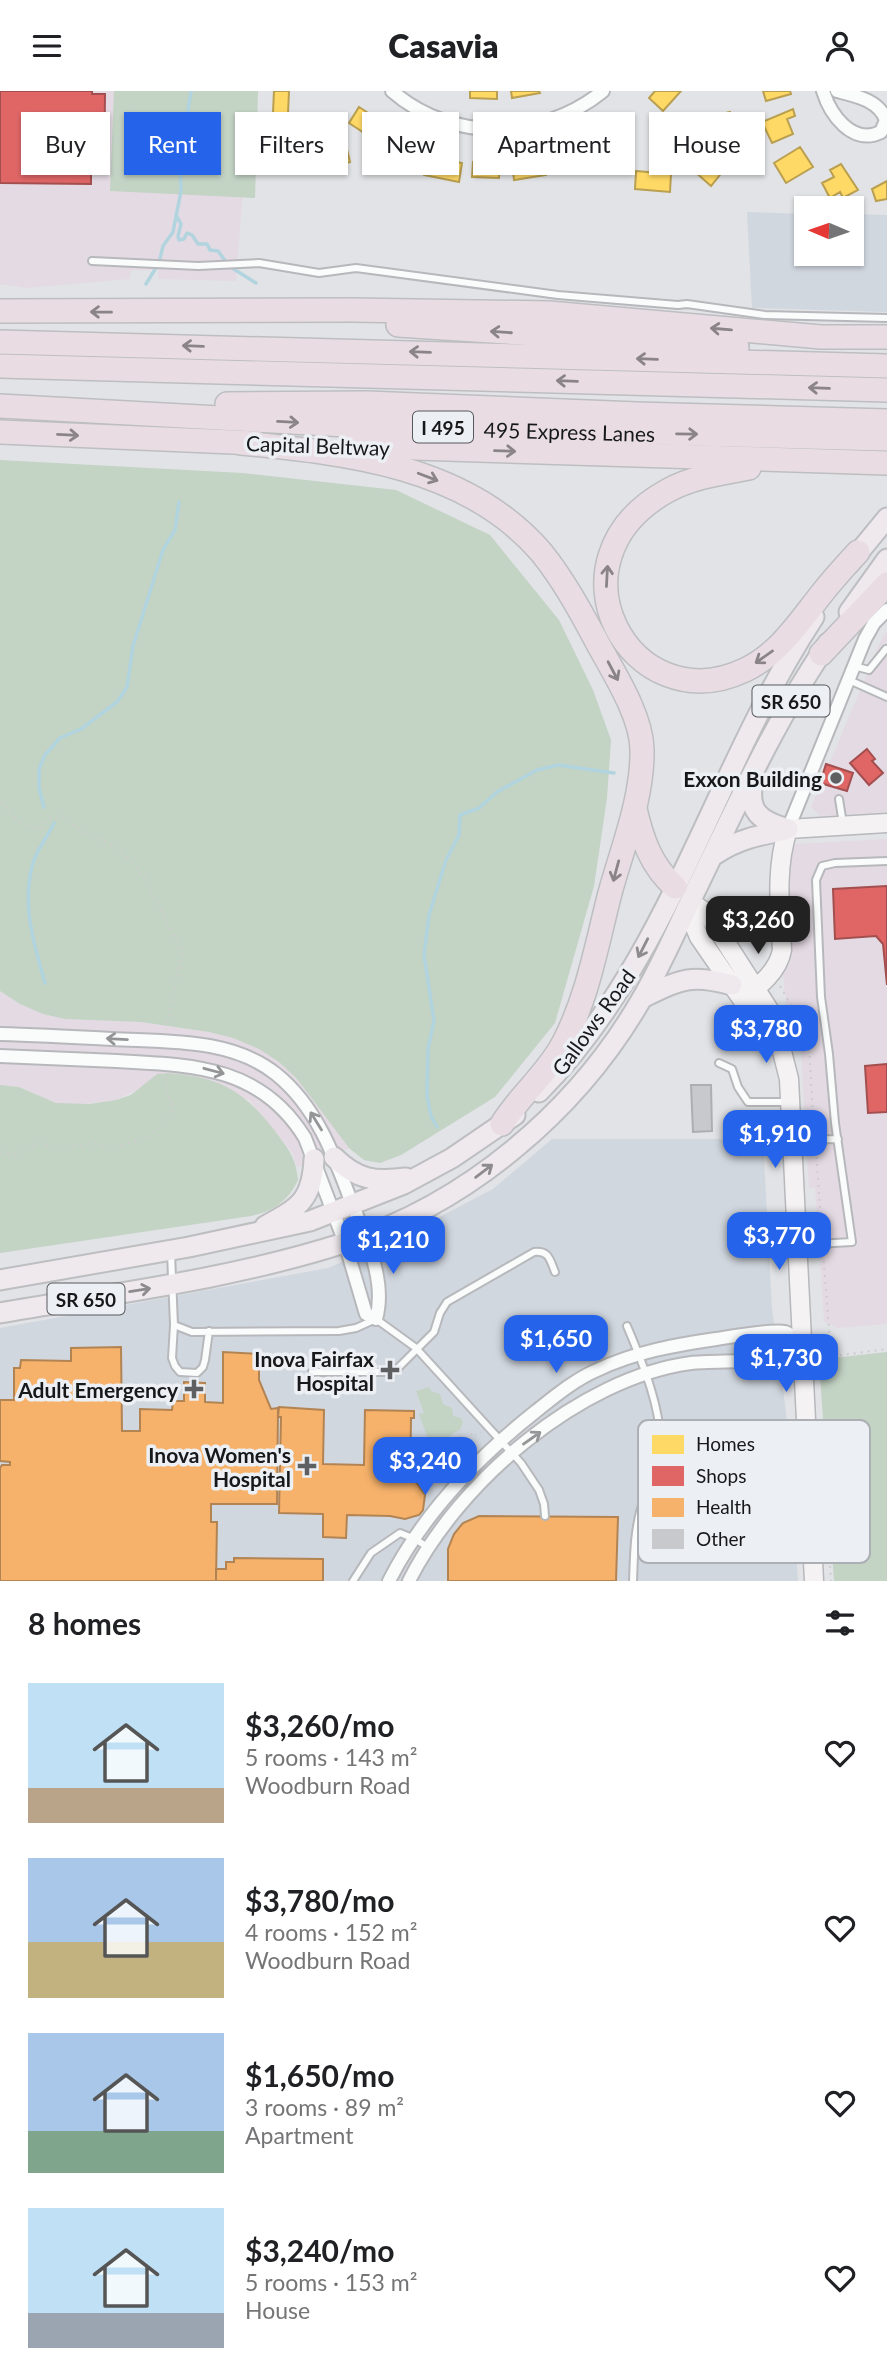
<!DOCTYPE html>
<meta charset="utf-8">
<style>
:root{--surface:#fff;--page:#f2f2f2;--text:#202124;--muted:#757577;--accent:#2563eb}
body{margin:0;font-family:Lato,sans-serif;background:var(--page);color:var(--text);height:100vh;display:flex;flex-direction:column;font-size:26px;white-space:nowrap}
*{box-sizing:border-box;margin:0}
p{font-size:23px;color:var(--muted)}
.icon{flex:none;width:38px;height:38px;fill:none;stroke:currentColor;stroke-width:2;stroke-linecap:round;stroke-linejoin:round}
.map{position:relative;height:1490px;overflow:hidden}
.sheet{display:flex;flex-direction:column;background:var(--surface);flex:1}
.sheet>*{flex:none}
.banner{position:absolute;left:21px;top:21px;width:845px;height:63px;display:flex;gap:14px}
.needle{width:46px;rotate:272deg}
.fabs{position:absolute;left:794px;top:105px;display:grid;gap:14px}
.fabs a{display:grid;place-items:center;width:70px;height:70px;border-radius:0px;background:var(--surface);box-shadow:0 2px 5px #0004;font-size:35px}
.price{position:absolute;translate:-50% -60px;padding:0 16px;border-radius:14px;background:var(--accent);color:#fff;font-size:23px;line-height:46px;filter:drop-shadow(0 2px 4px #0008)}
.price::after{content:'';position:absolute;left:50%;top:42px;width:21px;height:16px;margin-left:-10px;background:inherit;clip-path:polygon(0 0,100% 0,50% 100%)}
.price.on{background:#222;color:#fff}
ul{padding:0;list-style:none}
li{display:flex;align-items:center;gap:21px;height:175px;padding:0 28px}
li span{display:grid;place-items:center;flex:none;width:196px;height:140px;border-radius:0px;color:#555}
li>.icon{margin-inline-start:auto}
span .icon{width:84px;height:84px;fill:#fffc;stroke-width:1}
li b{font-size:30px}
h2{display:flex;justify-content:space-between;align-items:center;height:84px;padding:0 28px;font-size:30px}
.tag{padding:0 24px;border-radius:0px;background:var(--surface);box-shadow:0 2px 5px #0004;font-size:24px;line-height:63px}
.tag.on{background:var(--accent);color:#fff}
header{display:flex;justify-content:space-between;align-items:center;height:91px;padding:0 28px;background:var(--surface);font-size:32px;font-weight:800}
.map>svg:first-child{display:block}
.commercial{fill:#e4dae3}
.built{fill:#d1d7df}
.green{fill:#c3d3c4}
.homes{fill:#ffd966;stroke:#b99f4f;stroke-width:2}
.shops{fill:#e06666;stroke:#a34f4f;stroke-width:2}
.health{fill:#f6b26b;stroke:#b38453;stroke-width:2}
.lines{fill:none;stroke-linecap:round;stroke-linejoin:round}
.stream{stroke:#b1d4df;stroke-width:3.5}
.building{fill:#c8c9cc;stroke:#adaeb1;stroke-width:2}
.lane-casing{stroke:#b7b8bb;stroke-width:10}
.street-casing{stroke:#b7b8bb;stroke-width:16}
.secondary-casing{stroke:#b7b8bb;stroke-width:21}
.primary-casing{stroke:#bdbec0;stroke-width:23}
.highway-casing{stroke:#bdbec0;stroke-width:26}
.path{stroke:#cdcdce;stroke-width:2;stroke-dasharray:2 5;stroke-linecap:butt}
.lane{stroke:#fafbfb;stroke-width:6}
.street{stroke:#fafbfb;stroke-width:12}
.secondary{stroke:#f5f2f4;stroke-width:18}
.primary{stroke:#efe9ed;stroke-width:19}
.highway{stroke:#e9dde3;stroke-width:23}
.oneway{stroke:#8a8489}
.oneway2{stroke:#8d8b8e}
.oneway3{stroke:#939596}
.poi-dot{fill:#5d5f61;stroke:#ecf0f5;stroke-width:2.5}
.labels{text-anchor:middle;dominant-baseline:central;stroke-width:7;stroke-linejoin:round;paint-order:stroke}
.shield{fill:#ecf0f5;stroke:#56595c;stroke-width:2}
.shield-label{font-size:19px;font-weight:bold;fill:#16181a}
.street-label{font-size:21px;fill:#16181a;stroke:#ecf0f5}
.poi-label{font-size:21px;font-weight:bold;fill:#16181a;stroke:#ecf0f5;text-anchor:end}
.key{fill:#ecf0f5;stroke:#acafb3;stroke-width:2}
.key-label{font-size:19px;fill:#16181a}
</style>
<header><svg class="icon" aria-label="menu" viewBox="0 0 24 24"><path d="M4 6h16M4 12h16M4 18h16"/></svg>Casavia<svg class="icon" aria-label="person" viewBox="0 0 24 24"><circle cx="12" cy="8" r="4"/><path d="M4 21q1-7 8-7t8 7"/></svg></header>
<div class="map">
<svg width="887" height="1490" viewBox="0 0 887 1490">
<rect width="100%" height="100%" fill="#e1e3e6"/>
<path class="commercial" d="M0,0H251L236,190L158,188V179H131L130,188L27,197L0,193Z
M887,540V721L820,725L811,716L883,545Z
M887,748V1233L837,1237L824,1230L815,1097H809L799,927L792,928L786,915L783,883L790,871L787,768L795,753Z
M0,900L20,913L43,923L65,928L141,931L209,941L233,947L259,958L279,971L297,988L349,1057L297,1076L293,1063L249,1009L143,996L116,1009L75,1014L56,1012L19,996L0,994Z"/>
<path class="built" d="M747,121L807,123V163H852V123L887,124V221L752,217Z
M552,1048H763L772,1218L786,1321L798,1490H0V1237L328,1177L405,1144L493,1098Z"/>
<path class="green" d="M114,0H258L255,107L110,100Z
M0,369L242,382L396,399L490,444L559,529L593,599L611,649L607,707L594,795L555,932L495,1006L401,1064L380,1072L364,1069L349,1057L297,988L279,971L259,958L233,947L209,941L141,931L65,928L43,923L20,913L0,900Z
M168,982C220,986 243,999 275,1040C288,1058 296,1066 298,1089C288,1110 274,1120 251,1125L0,1162V994L19,996L56,1012L89,1013L116,1009L131,1004L157,983Z
M887,1261V1490H834L820,1284H826L827,1275L833,1267Z
M429,1296L431,1300L440,1303L443,1313L452,1317L453,1325L461,1327L463,1331L460,1339C451,1342 448,1349 440,1351L436,1361L433,1362L419,1323L424,1322L416,1300Z"/>
<path class="homes" d="M274,0H289L288,23L273,22Z
M470,0H497V8L470,7Z
M511,0H539L540,2L512,7Z
M655,0H681L663,20L649,7Z
M763,0H790L791,3L766,10Z
M359,16L388,35L378,51L349,32Z
M793,18L795,25L787,28L793,43L772,52L762,31Z
M730,21L733,36L703,42L700,28Z
M620,33L628,48L598,63L590,48Z
M393,45L418,60L411,74L385,59Z
M270,53L295,61L289,79L264,71Z
M579,53L584,68L558,76L553,62Z
M346,54L350,71L317,80L312,63Z
M800,56L813,76L786,92L774,72Z
M711,60L727,75L711,95L694,80Z
M427,65L462,72L459,91L424,84Z
M543,66L546,84L514,89L512,71Z
M473,71L500,72L499,87L472,86Z
M841,73L858,99L843,107L840,101L830,107L822,92L834,86L830,79Z
M636,80L671,83L670,101L635,98Z
M887,90V108L876,110L872,98Z"/>
<path class="shops" d="M0,0H92V3H105L104,83H91V93L0,92Z
M867,658L875,668L872,670L883,682L869,694L850,672Z
M867,658L875,668L872,670L883,682L869,694L850,672Z
M826,673L853,682L847,700L820,692Z
M887,795V894L883,853L876,845L835,848L833,798Z
M887,973V1021L868,1022L865,975Z"/>
<path class="health" d="M121,1256L122,1340H140V1318L172,1319L173,1310H184V1291L205,1292V1311L223,1312V1261L259,1263V1289L271,1318L278,1317L277,1413H211V1431H217L216,1490H0V1377L2,1374H10V1371L0,1370V1309H14V1277H20L21,1269L71,1270V1257Z
M279,1316L324,1319L323,1373L364,1374L365,1319L414,1320V1327H411L410,1391H416L425,1404L423,1419L419,1424L405,1428L390,1425L347,1424L346,1447L323,1446V1423L279,1422L281,1326H278Z
M479,1425L618,1426L616,1490H448V1458L454,1443L463,1432Z
M234,1467L323,1468V1490H216V1478H226V1471H234Z"/>
<g class="lines">
<path class="stream" d="M176,124L181,133L178,145L179,149L184,148L187,142L192,144L198,153H207L210,159L218,160L229,175L256,192
M146,193L159,172L163,155L173,141L181,100L180,72L191,0
M44,716L39,697V678L45,664L60,647L81,638L117,611L127,596L133,555L163,459L175,439L179,411
M45,892C34,853 21,813 33,772C37,758 48,745 54,732
M437,1036L431,1025L427,1005L428,958L434,930L424,864L429,824L446,769L459,744L460,724L479,717L497,701L537,679L558,674L614,682"/>
</g>
<path class="building" d="M691,994H711L712,1040L693,1041Z"/>
<g class="lines">
<defs>
<path id="lane" d="M92,170L198,175L259,172L319,182L356,177L558,204L678,214L687,213L765,224L887,227
M854,575L869,579L886,558
M849,589L887,606
M807,694L817,698
M839,708L843,733
M719,972L732,978L738,996L748,1011H788
M795,1049L838,1048
M798,1154L852,1151L835,1032L829,963L821,906L816,789L822,775L835,772L887,770
M171,1162L174,1234L172,1267L175,1275L180,1281L197,1282L203,1276L205,1269L209,1240
M174,1234L192,1241L339,1240L356,1237L376,1228L416,1257L521,1372L539,1399L544,1413L545,1425
M627,1235C641,1268 665,1325 659,1359C656,1381 645,1400 640,1421C634,1444 634,1466 633,1490
M312,1281H387L397,1278L434,1241L440,1222L447,1211L534,1161C549,1159 550,1169 555,1181
M353,1490L371,1462L400,1442L415,1448L429,1457"/>
<path id="street" d="M392,0C451,52 543,49 603,0
M823,0C830,23 852,55 881,41L886,29C879,9 856,5 837,0
M788,738L865,548L874,532L887,519
M0,943C37,944 75,946 112,948C166,951 231,947 276,983C316,1015 334,1064 351,1110C365,1146 387,1189 376,1228L366,1223L345,1152L305,1047C261,975 193,974 117,970C78,968 39,967 0,965
M389,1490C423,1423 477,1367 535,1321C554,1306 574,1289 597,1279C635,1261 675,1254 716,1248C729,1246 773,1238 785,1241C791,1243 798,1249 803,1253C797,1257 792,1263 786,1266C776,1271 708,1270 691,1272C579,1287 458,1392 409,1490"/>
<path id="secondary" d="M690,811L707,822L773,925L789,988L814,1490
M690,811L694,834L699,846L759,933L778,950
M742,908C759,895 778,881 782,859C780,818 775,778 788,738L887,732"/>
<path id="primary" d="M850,472L887,427
M849,521L887,468
M753,690C747,721 760,730 788,738
M716,763C738,748 760,744 786,739
M642,907C680,889 690,882 732,894
M539,1001C669,870 714,678 814,526
M334,1066C357,1089 375,1091 406,1087
M265,1135C300,1116 312,1109 314,1068
M0,1189L189,1156L310,1130L404,1093L452,1067L515,1024
M0,1222C116,1202 232,1188 344,1152C467,1113 577,1020 641,909C660,877 674,844 690,811C733,723 773,632 828,552"/>
<g id="highway">
<path d="M0,220L353,219L549,222L821,246H887"/>
<path d="M398,234L737,256"/>
<path d="M0,251L887,275"/>
<path d="M0,275L887,299"/>
<path d="M227,313L367,312L637,323L887,330"/>
<path id="s1" d="M0,315L347,334L887,348"/>
<path d="M0,341L256,352"/>
<path d="M241,352C347,362 467,375 541,461C563,488 581,521 597,551C613,581 641,623 642,658C643,706 623,755 610,802C597,852 588,906 563,953C547,983 520,1004 502,1033"/>
<path d="M353,355L887,372"/>
<path d="M749,377C722,382 692,386 667,400C541,470 631,633 745,579C780,562 799,531 823,501C834,487 846,474 858,461"/>
<path d="M821,563L887,493"/>
<path d="M635,718C642,748 651,775 675,796"/>
</g>
</defs>
<use href="#lane" class="lane-casing"/>
<use href="#street" class="street-casing"/>
<use href="#secondary" class="secondary-casing"/>
<use href="#primary" class="primary-casing"/>
<use href="#highway" class="highway-casing"/>
<path class="path" d="M0,711C11,723 22,738 41,737L52,725H62L89,745L115,755L133,771L148,794L182,862L166,938
M780,895L802,933L809,956L814,1040
M816,1059L822,1144
M0,1061L15,1064L40,1052L59,1057L94,1052L113,1057L148,1046L160,1037L170,1023L172,1016L166,998V985
M819,1267L887,1258
M820,1288L826,1279L831,1264L823,1160
M465,1349V1358L460,1362L453,1360L451,1354L453,1348L460,1346L465,1349L474,1341L476,1345L481,1341
M443,1350L447,1363L461,1369
M826,1405L831,1490"/>
<use href="#lane" class="lane"/>
<use href="#street" class="street"/>
<use href="#secondary" class="secondary"/>
<use href="#primary" class="primary"/>
<use href="#highway" class="highway"/>
</g>
<defs><path id="oneway-shaft" d="M-6 0H5M1.5-3L5.5 0L1.5 3" fill="none" stroke-width="1.6" stroke-linecap="round" stroke-linejoin="round" transform="scale(1.75)"/></defs>
<g class="oneway">
<use href="#oneway-shaft" transform="translate(101 221) rotate(-179)"/>
<use href="#oneway-shaft" transform="translate(721 238) rotate(-175)"/>
<use href="#oneway-shaft" transform="translate(501 241) rotate(-176)"/>
<use href="#oneway-shaft" transform="translate(193 255) rotate(-178)"/>
<use href="#oneway-shaft" transform="translate(420 261) rotate(-178)"/>
<use href="#oneway-shaft" transform="translate(647 268) rotate(-178)"/>
<use href="#oneway-shaft" transform="translate(567 290) rotate(-178)"/>
<use href="#oneway-shaft" transform="translate(819 297) rotate(-178)"/>
<use href="#oneway-shaft" transform="translate(288 331) rotate(3)"/>
<use href="#oneway-shaft" transform="translate(687 343) rotate(1)"/>
<use href="#oneway-shaft" transform="translate(68 344) rotate(3)"/>
<use href="#oneway-shaft" transform="translate(505 360) rotate(2)"/>
<use href="#oneway-shaft" transform="translate(428 386) rotate(21)"/>
<use href="#oneway-shaft" transform="translate(607 485) rotate(-87)"/>
<use href="#oneway-shaft" transform="translate(764 566) rotate(145)"/>
<use href="#oneway-shaft" transform="translate(613 580) rotate(62)"/>
<use href="#oneway-shaft" transform="translate(616 780) rotate(105)"/>
</g>
<g class="oneway2">
<use href="#oneway-shaft" transform="translate(643 857) rotate(117)"/>
<use href="#oneway-shaft" transform="translate(484 1080) rotate(-37)"/>
<use href="#oneway-shaft" transform="translate(140 1199) rotate(-9)"/>
</g>
<g class="oneway3">
<use href="#oneway-shaft" transform="translate(117 948) rotate(-177)"/>
<use href="#oneway-shaft" transform="translate(214 980) rotate(15)"/>
<use href="#oneway-shaft" transform="translate(316 1030) rotate(-122)"/>
<use href="#oneway-shaft" transform="translate(532 1347) rotate(-35)"/>
</g>
<g class="poi-dot">
<circle cx="836" cy="687" r="7"/>
<path d="M386.5 1268.5h7v7h7v7h-7v7h-7v-7h-7v-7h7z"/>
<path d="M190.5 1287.5h7v7h7v7h-7v7h-7v-7h-7v-7h7z"/>
<path d="M303.5 1364.5h7v7h7v7h-7v7h-7v-7h-7v-7h7z"/>
</g>
<g class="labels">
<g class="shield">
<rect x="413" y="320.5" width="60" height="31" rx="5"/>
<rect x="752.5" y="594.5" width="77" height="31" rx="5"/>
<rect x="47.5" y="1192.5" width="77" height="31" rx="5"/>
</g>
<g class="shield-label">
<text x="443" y="336">I 495</text>
<text x="791" y="610">SR 650</text>
<text x="86" y="1208">SR 650</text>
</g>
<g class="street-label">
<text stroke="none"><textPath href="#s1" startOffset="570">495 Express Lanes</textPath></text>
<text transform="translate(318 354) rotate(2)">Capital Beltway</text>
<text transform="translate(593 931) rotate(-54)">Gallows Road</text>
</g>
<g class="poi-label">
<text x="822" y="687">Exxon Building</text>
<text x="374" y="1267">Inova Fairfax<tspan x="374" dy="24">Hospital</tspan></text>
<text x="178" y="1298">Adult Emergency</text>
<text x="291" y="1363">Inova Women's<tspan x="291" dy="24">Hospital</tspan></text>
</g>
</g>
<rect x="638" y="1329" width="232" height="143" rx="10" class="key"/>
<rect x="652" y="1344" width="32" height="19" fill="#ffd966"/>
<rect x="652" y="1375" width="32" height="20" fill="#e06666"/>
<rect x="652" y="1407" width="32" height="19" fill="#f6b26b"/>
<rect x="652" y="1438" width="32" height="20" fill="#c8c9cc"/>
<g class="key-label">
<text x="696" y="1360">Homes</text>
<text x="696" y="1392">Shops</text>
<text x="696" y="1423">Health</text>
<text x="696" y="1455">Other</text>
</g>
</svg>
<div class="fabs">
<a><svg class="needle" viewBox="-14 -14 28 28"><path d="M0-13l5 13h-10z" fill="#e53935"/><path d="M0 13l5-13h-10z" fill="#757577"/></svg></a>
</div>
<b class="price on" style="left:758px;top:865px">$3,260</b>
<b class="price" style="left:766px;top:974px">$3,780</b>
<b class="price" style="left:775px;top:1079px">$1,910</b>
<b class="price" style="left:779px;top:1181px">$3,770</b>
<b class="price" style="left:393px;top:1185px">$1,210</b>
<b class="price" style="left:556px;top:1284px">$1,650</b>
<b class="price" style="left:786px;top:1303px">$1,730</b>
<b class="price" style="left:425px;top:1406px">$3,240</b>
<div class="banner">
<a class="tag">Buy</a>
<a class="tag on">Rent</a>
<a class="tag">Filters</a>
<a class="tag">New</a>
<a class="tag">Apartment</a>
<a class="tag">House</a>
</div>
</div>
<section class="sheet">
<h2>8 homes<svg class="icon" aria-label="filters" viewBox="0 0 24 24"><path d="M4 7h16M4 17h16"/><circle cx="9" cy="7" r="2"/><circle cx="15" cy="17" r="2"/></svg></h2>
<ul>
<li><span style="background:linear-gradient(#bfe0f5 75%,#b9a48a 0)"><svg class="icon" aria-label="home" viewBox="0 0 24 24"><path d="M3 11l9-7 9 7M6 9v11h12V9"/></svg></span><div><b>$3,260/mo</b><p>5 rooms · 143 m²</p><p>Woodburn Road</p></div><svg class="icon" aria-label="heart" viewBox="0 0 24 24"><path d="M12 20l-8-8c-3-5 5-10 8-4 3-6 11-1 8 4z"/></svg></li>
<li><span style="background:linear-gradient(#a9c7e8 60%,#c2b280 0)"><svg class="icon" aria-label="home" viewBox="0 0 24 24"><path d="M3 11l9-7 9 7M6 9v11h12V9"/></svg></span><div><b>$3,780/mo</b><p>4 rooms · 152 m²</p><p>Woodburn Road</p></div><svg class="icon" aria-label="heart" viewBox="0 0 24 24"><path d="M12 20l-8-8c-3-5 5-10 8-4 3-6 11-1 8 4z"/></svg></li>
<li><span style="background:linear-gradient(#a9c7e8 70%,#7fa58c 0)"><svg class="icon" aria-label="home" viewBox="0 0 24 24"><path d="M3 11l9-7 9 7M6 9v11h12V9"/></svg></span><div><b>$1,650/mo</b><p>3 rooms · 89 m²</p><p>Apartment</p></div><svg class="icon" aria-label="heart" viewBox="0 0 24 24"><path d="M12 20l-8-8c-3-5 5-10 8-4 3-6 11-1 8 4z"/></svg></li>
<li><span style="background:linear-gradient(#bfe0f5 75%,#9aa5b1 0)"><svg class="icon" aria-label="home" viewBox="0 0 24 24"><path d="M3 11l9-7 9 7M6 9v11h12V9"/></svg></span><div><b>$3,240/mo</b><p>5 rooms · 153 m²</p><p>House</p></div><svg class="icon" aria-label="heart" viewBox="0 0 24 24"><path d="M12 20l-8-8c-3-5 5-10 8-4 3-6 11-1 8 4z"/></svg></li>
</ul>
</section>
